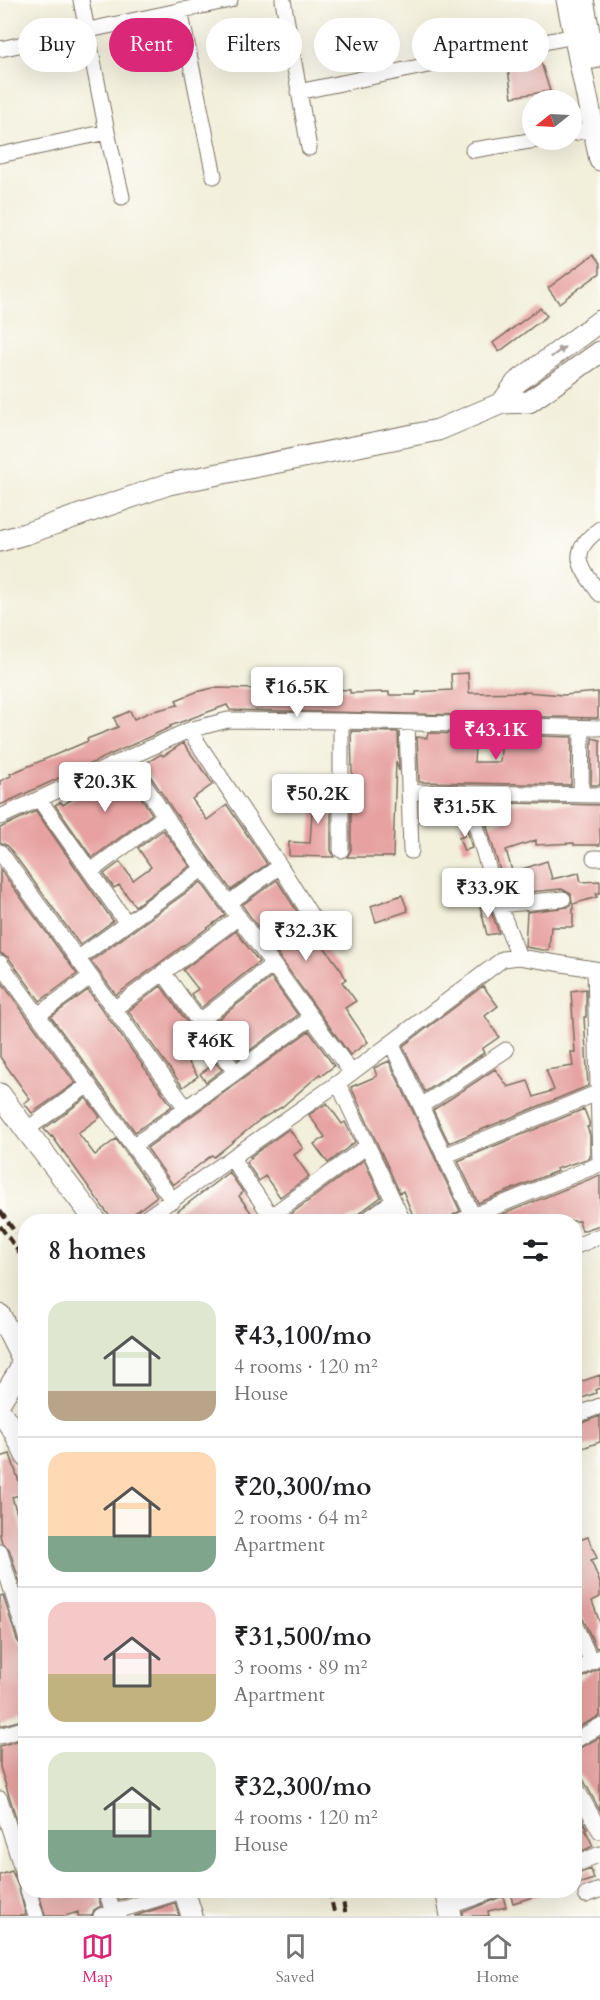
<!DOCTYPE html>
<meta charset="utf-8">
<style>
:root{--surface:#fff;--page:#f6f6f6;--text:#202124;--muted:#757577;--line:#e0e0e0;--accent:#db2777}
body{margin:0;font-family:Cardo,serif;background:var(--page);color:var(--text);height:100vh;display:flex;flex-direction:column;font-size:22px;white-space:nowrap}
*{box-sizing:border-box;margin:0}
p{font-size:20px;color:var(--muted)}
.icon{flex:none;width:33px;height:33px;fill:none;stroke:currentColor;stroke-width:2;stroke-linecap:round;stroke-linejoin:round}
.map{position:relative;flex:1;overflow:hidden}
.details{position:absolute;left:18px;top:1214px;width:564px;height:684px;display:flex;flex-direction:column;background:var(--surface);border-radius:24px;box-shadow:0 6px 24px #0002}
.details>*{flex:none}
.hud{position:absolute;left:18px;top:18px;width:564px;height:54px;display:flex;gap:12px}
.needle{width:39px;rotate:252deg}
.fabs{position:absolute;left:522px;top:90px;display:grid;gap:12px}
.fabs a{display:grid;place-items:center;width:60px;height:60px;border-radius:50%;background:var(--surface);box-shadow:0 6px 24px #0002;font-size:30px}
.price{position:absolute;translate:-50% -51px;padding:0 14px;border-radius:6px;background:#fff;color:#222;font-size:20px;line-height:39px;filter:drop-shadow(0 2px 3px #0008)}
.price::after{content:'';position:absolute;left:50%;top:36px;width:18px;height:14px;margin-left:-9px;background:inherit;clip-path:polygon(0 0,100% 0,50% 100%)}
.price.active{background:var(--accent);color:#fff}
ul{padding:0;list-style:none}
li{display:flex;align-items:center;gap:18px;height:150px;padding:0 30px}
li+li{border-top:2px solid var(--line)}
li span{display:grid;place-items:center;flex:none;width:168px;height:120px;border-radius:18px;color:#555}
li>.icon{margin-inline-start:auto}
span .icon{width:72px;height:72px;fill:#fffc;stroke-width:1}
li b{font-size:26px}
h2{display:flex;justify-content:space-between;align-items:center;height:72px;padding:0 30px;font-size:26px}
.tag{padding:0 21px;border-radius:27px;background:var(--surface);box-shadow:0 6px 24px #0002;font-size:21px;line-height:54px}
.tag.active{background:var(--accent);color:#fff}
.dock{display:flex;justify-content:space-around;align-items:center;height:84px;border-top:2px solid var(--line);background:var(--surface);font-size:16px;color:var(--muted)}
.dock a{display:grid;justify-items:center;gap:3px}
.dock .active{color:var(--accent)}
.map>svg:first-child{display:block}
.building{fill:#e6a1a0}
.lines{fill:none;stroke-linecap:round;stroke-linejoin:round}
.street-casing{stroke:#7b6f60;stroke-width:17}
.secondary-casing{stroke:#7b6f60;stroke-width:23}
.street{stroke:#fff;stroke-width:15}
.secondary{stroke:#fff;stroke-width:21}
.rail{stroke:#3b2a1e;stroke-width:4;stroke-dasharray:9 4.5;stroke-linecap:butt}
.oneway{fill:#a79f9a}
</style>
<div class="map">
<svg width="600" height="1916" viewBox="0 0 600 1916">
<rect width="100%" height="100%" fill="#fdfcf7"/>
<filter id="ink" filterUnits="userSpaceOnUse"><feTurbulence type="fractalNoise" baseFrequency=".0167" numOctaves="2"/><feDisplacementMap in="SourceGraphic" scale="12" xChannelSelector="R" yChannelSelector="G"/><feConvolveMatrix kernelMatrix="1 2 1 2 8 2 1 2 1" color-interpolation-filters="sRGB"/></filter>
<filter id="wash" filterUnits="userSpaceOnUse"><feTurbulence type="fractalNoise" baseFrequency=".008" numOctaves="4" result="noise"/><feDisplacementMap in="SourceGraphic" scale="24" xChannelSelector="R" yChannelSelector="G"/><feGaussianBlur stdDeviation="1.35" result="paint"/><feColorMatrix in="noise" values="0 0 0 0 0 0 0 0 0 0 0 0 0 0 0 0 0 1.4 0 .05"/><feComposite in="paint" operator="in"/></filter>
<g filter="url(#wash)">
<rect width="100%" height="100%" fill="#f2efdb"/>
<g id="blocks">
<path class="building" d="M538,53L550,91L512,97L507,62Z
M593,255L600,264V273L559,303L548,288Z
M540,308L547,316L499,352L493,343Z
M468,673L469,693L526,692L564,695L598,692V718L230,710L227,705L170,726L171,727L0,805V781L11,776L10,774L88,741L87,739L118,727L114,718L130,711L134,719L150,712L178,705L176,700L196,692L213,688L302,690V689H327L350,690V693L389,692V695H416V692L452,690L451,674Z
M351,731L398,732L399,771L396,761L393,857H347L351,850V813L353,808Z
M428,733L464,734L463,746L475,747L474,762H500L502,735L572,737L571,785L419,782L417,737L427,738Z
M592,738L600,740V785H591Z
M183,743L213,784L192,799L207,820L227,805L267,864L231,890L173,810L143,765L161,754L163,756Z
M120,772L125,778L127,776L152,814L92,858L55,805L61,802L63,805L83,792L85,794L108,778Z
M314,780L331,781V850L334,857L289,856V842L310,843Z
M480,803H483L488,825L512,818L510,803L600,805V845H574V843L536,845V840L506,850L512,871L501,874Z
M36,811L113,921L80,945L8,846L0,842V828Z
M465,822L472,848L464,851L459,838L464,836L461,823Z
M163,830L190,866L135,906L119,885L114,888L104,874L120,862L133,880L151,867L138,848Z
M547,861L552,879L579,873L581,882L600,881V893H596L597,897L573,904V927H551L549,951L525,947L527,912L568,907L572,903L571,894L562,889L528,892L525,881L507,887L504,875Z
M0,869L77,974L40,1001L8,957L0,953Z
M277,880L317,943L325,948L341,970L346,979L342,982L356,1001L345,1008L368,1042L350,1055L242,905Z
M201,882L225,915L116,995L91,961Z
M402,895L408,911L376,922L371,906Z
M487,900L499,933L487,935L479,902Z
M236,931L259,962L201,1008L191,994L198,989L183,970Z
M271,978L298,1015L238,1059L212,1024Z
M0,980L75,1083L32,1113L24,1103L30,1099L0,1057Z
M161,986L202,1043L184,1056L198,1076L183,1087L128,1011Z
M483,986L498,1006L485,1016L499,1037L482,1049L484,1053L425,1092L403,1046Z
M586,989V1017H584L588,1086L449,1143L433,1110L495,1069L508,1087L528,1081L534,1097L554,1090L546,1070L573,1066L571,1052H575L571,991Z
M88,990L172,1106L135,1132L51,1017Z
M309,1031L334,1066L321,1076L320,1074L282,1107L261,1119L214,1157L212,1155L173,1185L147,1148Z
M389,1061L460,1211L453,1215L450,1221H415L403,1191L400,1193L351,1087L377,1076L374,1068Z
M216,1063L222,1070L206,1082L200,1074Z
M86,1098L100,1117L78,1133L95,1155L116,1139L157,1196L124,1221H113L52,1136L51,1137L44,1129Z
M327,1103L342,1124L345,1122L355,1142L328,1163L314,1144L325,1137L309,1115Z
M584,1109L589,1122V1127H587L590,1135V1158L556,1169L557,1171L478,1203L458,1161Z
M289,1129L303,1148L294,1155L309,1176L280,1197L265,1176L259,1181L246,1162L252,1158L250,1157Z
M364,1160L381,1197L358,1214L345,1221H281Z
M229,1172L243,1192L239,1196L255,1218L254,1221H165Z
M600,1175V1225L582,1231L579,1221H486Z
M600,1375V1388L595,1390L596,1393L574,1401V1384Z
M600,1416V1442L574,1451V1431L578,1430L576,1425Z
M10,1454L23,1494L12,1497L26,1544V1602L9,1549L2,1543L0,1535V1457Z
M588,1537L597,1558L591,1560L600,1583V1597L592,1601L600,1623V1647L596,1648L583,1619L574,1613V1542Z
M3,1595L17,1640L20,1644L26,1647V1653H22L26,1665V1719L0,1726V1596Z
M600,1668V1716L574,1729V1682Z
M600,1737V1811L583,1779L574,1769V1751Z
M26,1738V1747L20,1749L26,1767L24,1843L0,1767V1746Z
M574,1806L587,1828L585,1829L593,1846L583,1851L574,1833Z
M591,1869L594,1879L574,1885V1875Z
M12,1871L19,1888L26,1916H0V1875Z
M38,1890H96L101,1906L94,1910L92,1916H78V1912L65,1916H45Z
M116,1890H152L119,1900Z
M509,1890H546V1893L513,1903Z
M503,1896L506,1907L488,1911L489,1916H463V1912Z
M175,1903L179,1916H134Z"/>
</g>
</g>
<g filter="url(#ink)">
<use href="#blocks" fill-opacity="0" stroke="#7b6f60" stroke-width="1.5"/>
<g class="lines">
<defs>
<path id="street" d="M81,0L107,132L122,197
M283,0L309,148
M180,10L214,176
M0,49L230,0
M462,58L575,36
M298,92L443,62
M572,133L594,129
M473,150L536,140
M0,155L107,132
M600,529C567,552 580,567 600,594
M341,721V850
M407,723L411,851
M189,730L280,866L230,902
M128,760L165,816L351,1072
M409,792L600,795
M467,794L499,905L519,957
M581,795L582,728
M39,799L126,922
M0,817L189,730L228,720L341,721L600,728
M0,852L186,1108
M594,858H600
M280,866L325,938
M91,871L165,816
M499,905L563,899
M77,959L204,868
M0,963L173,1201
M595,970L600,1164
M163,972L235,1072
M114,1009L239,917
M38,1015L90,977
M199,1022L272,965
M391,1043L473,1216
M338,1083L403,1221
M421,1106L506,1050
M26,1130L88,1085
M133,1146L311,1018
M444,1156L597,1093
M232,1159L271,1216
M142,1221L338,1083L503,959L519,957L600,970
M264,1221L367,1146
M365,1221L393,1201
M460,1221L600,1164
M574,1247L600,1236
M574,1416L600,1406
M0,1552L26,1637
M574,1623L591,1661
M574,1672L600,1657
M0,1736L26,1728
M574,1741L600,1726
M574,1784L600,1831
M0,1799L26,1882
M574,1865L600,1854
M28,1890L36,1916
M106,1890L114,1916
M586,1895L600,1890
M450,1906L496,1890
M101,1916L185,1890"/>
<path id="secondary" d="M567,0L600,160
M583,0L594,58
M600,321L516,383L502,403L529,402L600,352
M0,541L25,534L169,484L438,430L502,403
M0,1094L26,1130L96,1221
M0,1315L22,1359L20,1370L0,1402
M0,1411L15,1433L26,1456
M184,1890L192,1916
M446,1890L451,1916"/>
</defs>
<use href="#street" class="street-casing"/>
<use href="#secondary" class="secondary-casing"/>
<use href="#street" class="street"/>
<use href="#secondary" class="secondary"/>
<path class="rail" d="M0,1211L16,1233
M0,1226L26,1262
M329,1890L335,1916
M341,1890L346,1916"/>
</g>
<defs><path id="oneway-solid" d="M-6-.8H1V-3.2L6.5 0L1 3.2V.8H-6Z" transform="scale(1.5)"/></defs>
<use class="oneway" href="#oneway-solid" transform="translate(558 352) rotate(-37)"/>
</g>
</svg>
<div class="fabs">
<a><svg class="needle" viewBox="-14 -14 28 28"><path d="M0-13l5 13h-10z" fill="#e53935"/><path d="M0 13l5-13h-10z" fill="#757577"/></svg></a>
</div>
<b class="price" style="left:297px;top:718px">₹16.5K</b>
<b class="price active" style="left:496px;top:761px">₹43.1K</b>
<b class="price" style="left:105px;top:813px">₹20.3K</b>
<b class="price" style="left:318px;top:825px">₹50.2K</b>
<b class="price" style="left:465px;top:838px">₹31.5K</b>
<b class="price" style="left:488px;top:919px">₹33.9K</b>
<b class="price" style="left:306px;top:962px">₹32.3K</b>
<b class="price" style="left:211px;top:1072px">₹46K</b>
<div class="hud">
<a class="tag">Buy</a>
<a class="tag active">Rent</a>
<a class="tag">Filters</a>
<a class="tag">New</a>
<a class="tag">Apartment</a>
</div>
<section class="details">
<h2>8 homes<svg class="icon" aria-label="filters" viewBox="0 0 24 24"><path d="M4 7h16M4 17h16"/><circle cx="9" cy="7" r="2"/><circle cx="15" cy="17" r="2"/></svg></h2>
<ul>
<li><span style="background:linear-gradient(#dfe7d0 75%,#b9a48a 0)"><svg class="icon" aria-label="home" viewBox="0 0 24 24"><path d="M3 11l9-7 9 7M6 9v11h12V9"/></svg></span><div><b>₹43,100/mo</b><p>4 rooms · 120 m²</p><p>House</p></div></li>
<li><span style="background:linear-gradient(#ffd9b3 70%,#7fa58c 0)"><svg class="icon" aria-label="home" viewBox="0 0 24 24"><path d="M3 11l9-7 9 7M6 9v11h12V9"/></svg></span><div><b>₹20,300/mo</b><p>2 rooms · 64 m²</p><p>Apartment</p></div></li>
<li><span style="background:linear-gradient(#f6c9c9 60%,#c2b280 0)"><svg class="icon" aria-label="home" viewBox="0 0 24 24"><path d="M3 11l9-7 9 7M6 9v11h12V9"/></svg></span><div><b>₹31,500/mo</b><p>3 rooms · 89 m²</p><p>Apartment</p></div></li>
<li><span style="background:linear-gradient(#dfe7d0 65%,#7fa58c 0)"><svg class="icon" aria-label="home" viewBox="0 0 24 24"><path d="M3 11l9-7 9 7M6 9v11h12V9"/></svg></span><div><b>₹32,300/mo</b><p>4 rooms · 120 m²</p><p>House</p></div></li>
</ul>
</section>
</div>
<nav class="dock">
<a class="active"><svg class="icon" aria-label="map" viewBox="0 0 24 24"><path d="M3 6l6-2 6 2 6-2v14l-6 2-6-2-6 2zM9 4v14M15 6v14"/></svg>Map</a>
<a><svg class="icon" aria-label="saved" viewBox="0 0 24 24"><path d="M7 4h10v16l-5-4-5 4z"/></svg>Saved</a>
<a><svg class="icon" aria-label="home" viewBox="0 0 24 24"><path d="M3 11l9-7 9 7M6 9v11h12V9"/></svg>Home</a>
</nav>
